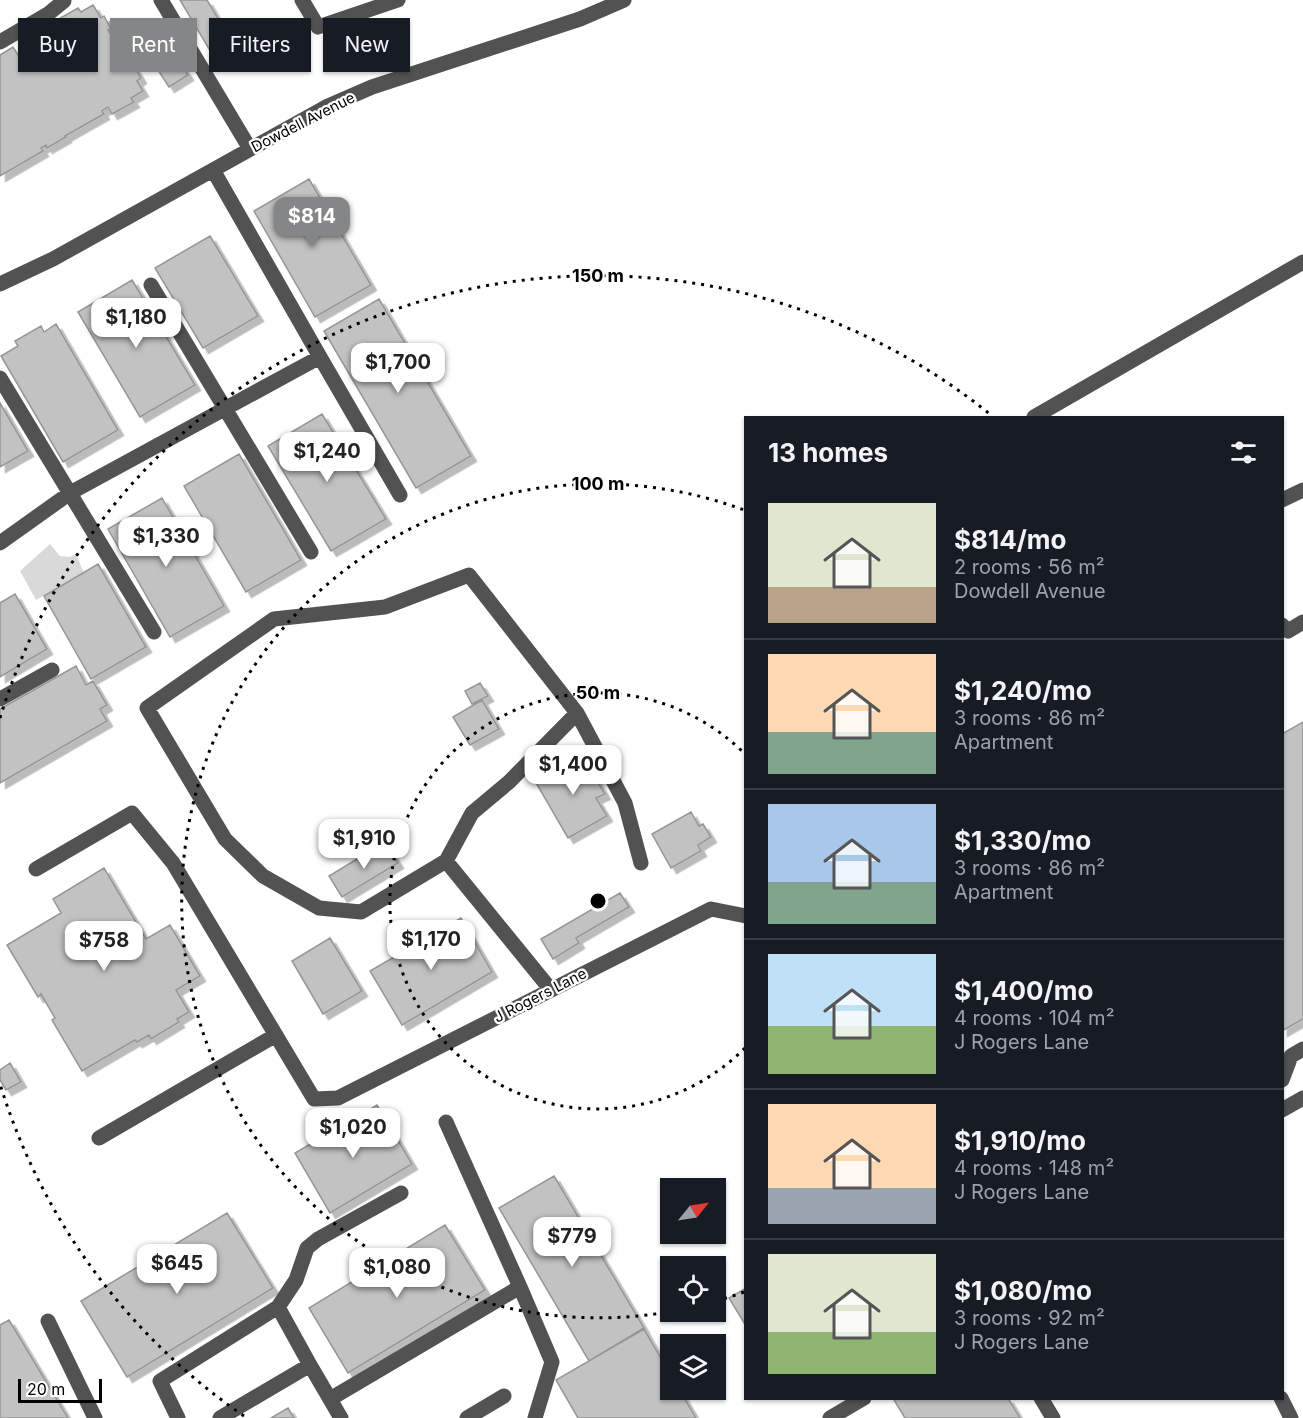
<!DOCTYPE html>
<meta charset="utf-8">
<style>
:root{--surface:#171b24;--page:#20242c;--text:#f1f3f6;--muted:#9ea1a6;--line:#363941;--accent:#858687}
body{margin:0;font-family:Inter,sans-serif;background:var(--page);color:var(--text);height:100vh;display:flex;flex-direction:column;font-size:22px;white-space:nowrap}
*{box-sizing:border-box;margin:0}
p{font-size:20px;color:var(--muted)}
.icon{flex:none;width:33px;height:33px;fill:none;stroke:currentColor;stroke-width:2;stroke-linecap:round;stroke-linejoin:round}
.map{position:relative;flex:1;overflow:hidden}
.sheet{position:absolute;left:744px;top:416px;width:540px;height:984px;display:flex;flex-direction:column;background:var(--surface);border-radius:0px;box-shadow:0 2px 4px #0004}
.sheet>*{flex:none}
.guide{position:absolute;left:18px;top:18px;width:570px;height:54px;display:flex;gap:12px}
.needle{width:39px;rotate:60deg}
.tools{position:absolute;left:660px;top:1178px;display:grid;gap:12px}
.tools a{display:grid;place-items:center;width:66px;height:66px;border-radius:0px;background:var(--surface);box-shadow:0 2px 4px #0004;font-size:30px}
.scale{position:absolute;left:18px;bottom:15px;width:84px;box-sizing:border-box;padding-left:6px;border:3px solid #000;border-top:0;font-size:16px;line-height:21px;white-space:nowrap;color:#000;-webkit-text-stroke:4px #fff;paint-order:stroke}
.price{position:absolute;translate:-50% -51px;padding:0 14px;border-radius:12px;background:#fff;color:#222;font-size:20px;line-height:39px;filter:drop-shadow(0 2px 3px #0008)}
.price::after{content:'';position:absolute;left:50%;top:36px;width:18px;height:14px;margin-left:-9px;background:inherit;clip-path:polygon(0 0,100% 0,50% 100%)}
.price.on{background:var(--accent);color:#fff}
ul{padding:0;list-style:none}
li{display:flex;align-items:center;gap:18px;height:150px;padding:0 24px}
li+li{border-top:2px solid var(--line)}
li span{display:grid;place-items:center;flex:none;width:168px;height:120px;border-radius:0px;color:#555}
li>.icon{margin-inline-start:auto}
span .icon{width:72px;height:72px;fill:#fffc;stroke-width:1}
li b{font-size:26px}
h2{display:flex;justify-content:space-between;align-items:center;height:72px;padding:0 24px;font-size:26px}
.tag{padding:0 21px;border-radius:0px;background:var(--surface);box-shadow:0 2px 4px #0004;font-size:21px;line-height:54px}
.tag.on{background:var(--accent);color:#fff}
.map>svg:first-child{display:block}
.green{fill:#d9d9d9}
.building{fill:#c2c2c2;stroke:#969696;stroke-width:1.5;filter:url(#shadow)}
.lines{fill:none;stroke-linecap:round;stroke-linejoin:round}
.minor{stroke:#525252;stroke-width:15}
.ring{fill:none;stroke:#000;stroke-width:3;stroke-dasharray:3 6}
.labels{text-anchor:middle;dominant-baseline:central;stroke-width:4.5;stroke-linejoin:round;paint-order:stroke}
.street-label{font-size:15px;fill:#000;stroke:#fff}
.centre{fill:#000;stroke:#fff;stroke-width:3}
.ring-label{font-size:18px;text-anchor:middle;font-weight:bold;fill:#000;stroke:#fff;stroke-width:4.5;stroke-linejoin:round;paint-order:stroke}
</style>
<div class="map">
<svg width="1303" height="1418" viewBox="0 0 1303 1418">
<defs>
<filter id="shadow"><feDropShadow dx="5.5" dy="5.5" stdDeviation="0" flood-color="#0004"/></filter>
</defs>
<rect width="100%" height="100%" fill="#fff"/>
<path class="green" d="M50,544L60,556L70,557L76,554L84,573L36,600L20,571Z"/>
<path class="building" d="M180,0H207L235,47L215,59Z
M93,5L101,18L104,16L111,29L108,30L113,38L122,33L132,51L124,56L128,63L131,61L141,78L137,81L143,91L131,98L134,102L112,114L108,107L102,111L104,114L65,136L66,137L47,148L46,145L41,148L43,151L0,176V55L13,47L18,55L22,52L20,49L55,28L57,31L62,28L57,20L78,8L81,12Z
M162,35L188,75L169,87L143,47Z
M309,179L371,285L315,317L254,211Z
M210,236L258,316L203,348L155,268Z
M132,280L195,385L140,417L78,312Z
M379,299L471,456L416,488L324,331Z
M56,324L118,430L63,462L1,356L18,346L15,341L41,326L44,332Z
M0,403L28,451L0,467Z
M322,414L386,519L331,551L268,446Z
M239,454L301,560L246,592L184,486Z
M162,498L224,606L170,637L108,529Z
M98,564L146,647L91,679L44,596Z
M15,594L47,649L0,677V603Z
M76,666L86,685L93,681L107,705L100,709L107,721L0,783V709Z
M480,683L488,696L472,704L465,691Z
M482,700L499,729L470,745L453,717Z
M1303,722V1019L1282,1031V734Z
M581,754L605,794L596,798L607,816L568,838L535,781Z
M691,812L699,826L703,824L711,837L698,845L701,851L671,868L652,834Z
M385,842L398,863L342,897L329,876Z
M104,868L146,939L170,925L200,976L176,990L189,1012L177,1019L179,1022L151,1039L149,1035L137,1042L135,1040L82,1071L52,1020L55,1018L41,994L38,997L7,945L61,913L53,899Z
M620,893L629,907L576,938L579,943L553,959L541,939Z
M461,918L492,972L402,1025L370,971Z
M330,938L362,991L323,1014L292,961Z
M10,1063L21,1082L6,1090L0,1080V1070Z
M377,1105L412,1164L330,1213L295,1153Z
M554,1176L644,1328L589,1361L499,1208Z
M227,1213L273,1288L127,1377L81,1301Z
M445,1225L485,1290L348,1373L309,1308Z
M746,1288V1326L729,1298Z
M9,1320L68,1418H0V1325Z
M644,1329L670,1374V1389H679L696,1418H578L556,1380Z
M897,1398H1008L1020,1418H905L894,1400Z
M288,1408L294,1418H271Z"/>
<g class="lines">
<path class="minor" d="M161,0L250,149
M302,0L318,27L398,0
M0,42L48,14L64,1V0
M0,284L53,259L326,107L372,87L580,19L624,0
M151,285L311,552
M320,357L400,495
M0,378L154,632
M1034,417L1303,262
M1282,500L1303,490
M0,543L70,493L320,357L213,170
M1282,625L1288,631L1303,622
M0,699L52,670
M577,713L625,803L641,863
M446,861L472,813L509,782L577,713L469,575L385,607L274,619L147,708L225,839L263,876L319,908L361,912L446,861L551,990
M36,869L132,813L173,863L314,1099L338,1098L711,909L746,916
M1282,1080L1291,1056L1303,1049
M1282,1110L1303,1098
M99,1138L276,1035
M520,1287L552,1362L535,1418
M48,1321L95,1418
M310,1365L341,1418
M1041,1398L1053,1418
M1281,1398L1291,1418
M330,1399L520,1287L446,1122
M178,1418L160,1381L278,1307L296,1280L307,1248L318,1239L401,1193
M220,1418L310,1365L278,1307
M467,1418L504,1396
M830,1418L864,1398"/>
</g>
<g class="ring">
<path d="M745 1048A208 208 0 1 1 745 754"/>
<path d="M744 1292A417 417 0 0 1 716 1301M674 1311A417 417 0 1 1 744 510"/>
<path d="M244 1416A625 625 0 0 1 0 1084M0 718A625 625 0 0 1 991 415"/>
</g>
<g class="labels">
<g class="street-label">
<text transform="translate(303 122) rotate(-27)">Dowdell Avenue</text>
<text transform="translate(540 995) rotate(-27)">J Rogers Lane</text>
</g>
</g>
<circle cx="598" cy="901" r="9" class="centre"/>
<g class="ring-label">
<text x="598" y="282">150 m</text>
<text x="598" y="490">100 m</text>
<text x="598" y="699">50 m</text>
</g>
</svg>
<div class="tools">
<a><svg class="needle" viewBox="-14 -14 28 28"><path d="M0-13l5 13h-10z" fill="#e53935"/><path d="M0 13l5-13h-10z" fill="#9ea1a6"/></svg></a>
<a><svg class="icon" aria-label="locate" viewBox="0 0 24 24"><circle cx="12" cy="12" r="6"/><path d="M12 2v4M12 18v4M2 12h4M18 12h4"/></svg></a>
<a><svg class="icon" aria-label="layers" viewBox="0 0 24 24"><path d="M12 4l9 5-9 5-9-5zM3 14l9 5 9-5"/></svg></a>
</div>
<div class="scale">20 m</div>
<b class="price on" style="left:312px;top:248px">$814</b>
<b class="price" style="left:136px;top:349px">$1,180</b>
<b class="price" style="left:398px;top:394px">$1,700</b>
<b class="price" style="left:327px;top:483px">$1,240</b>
<b class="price" style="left:166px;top:568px">$1,330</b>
<b class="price" style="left:573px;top:796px">$1,400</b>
<b class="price" style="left:364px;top:870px">$1,910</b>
<b class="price" style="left:431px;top:971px">$1,170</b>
<b class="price" style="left:104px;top:972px">$758</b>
<b class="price" style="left:353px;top:1159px">$1,020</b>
<b class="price" style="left:572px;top:1268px">$779</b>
<b class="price" style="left:177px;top:1295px">$645</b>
<b class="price" style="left:397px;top:1299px">$1,080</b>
<div class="guide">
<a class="tag">Buy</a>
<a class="tag on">Rent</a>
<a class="tag">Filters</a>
<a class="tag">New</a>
</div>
<section class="sheet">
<h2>13 homes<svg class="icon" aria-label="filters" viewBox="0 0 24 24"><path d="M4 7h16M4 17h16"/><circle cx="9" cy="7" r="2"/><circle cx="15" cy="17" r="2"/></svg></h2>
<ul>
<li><span style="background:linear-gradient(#dfe7d0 70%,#b9a48a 0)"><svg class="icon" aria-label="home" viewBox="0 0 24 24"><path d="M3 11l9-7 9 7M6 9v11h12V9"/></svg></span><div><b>$814/mo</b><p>2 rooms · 56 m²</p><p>Dowdell Avenue</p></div></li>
<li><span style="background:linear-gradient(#ffd9b3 65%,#7fa58c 0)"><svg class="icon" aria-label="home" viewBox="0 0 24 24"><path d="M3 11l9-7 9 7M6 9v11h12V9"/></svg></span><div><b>$1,240/mo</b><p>3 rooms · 86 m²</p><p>Apartment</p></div></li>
<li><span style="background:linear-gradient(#a9c7e8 65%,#7fa58c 0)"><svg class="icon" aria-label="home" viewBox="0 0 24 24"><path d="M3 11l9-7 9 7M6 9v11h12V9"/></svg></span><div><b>$1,330/mo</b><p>3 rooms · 86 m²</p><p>Apartment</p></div></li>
<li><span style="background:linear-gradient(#bfe0f5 60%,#8fb573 0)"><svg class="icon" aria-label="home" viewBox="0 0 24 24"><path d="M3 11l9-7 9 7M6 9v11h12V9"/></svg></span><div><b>$1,400/mo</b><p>4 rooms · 104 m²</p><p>J Rogers Lane</p></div></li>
<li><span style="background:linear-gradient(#ffd9b3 70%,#9aa5b1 0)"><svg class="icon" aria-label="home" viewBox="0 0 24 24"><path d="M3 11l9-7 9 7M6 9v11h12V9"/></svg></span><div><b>$1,910/mo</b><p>4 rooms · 148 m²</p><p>J Rogers Lane</p></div></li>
<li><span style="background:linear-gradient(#dfe7d0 65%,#8fb573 0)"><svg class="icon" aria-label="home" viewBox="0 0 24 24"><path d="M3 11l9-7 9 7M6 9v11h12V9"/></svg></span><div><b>$1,080/mo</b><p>3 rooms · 92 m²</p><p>J Rogers Lane</p></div></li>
</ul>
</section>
</div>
